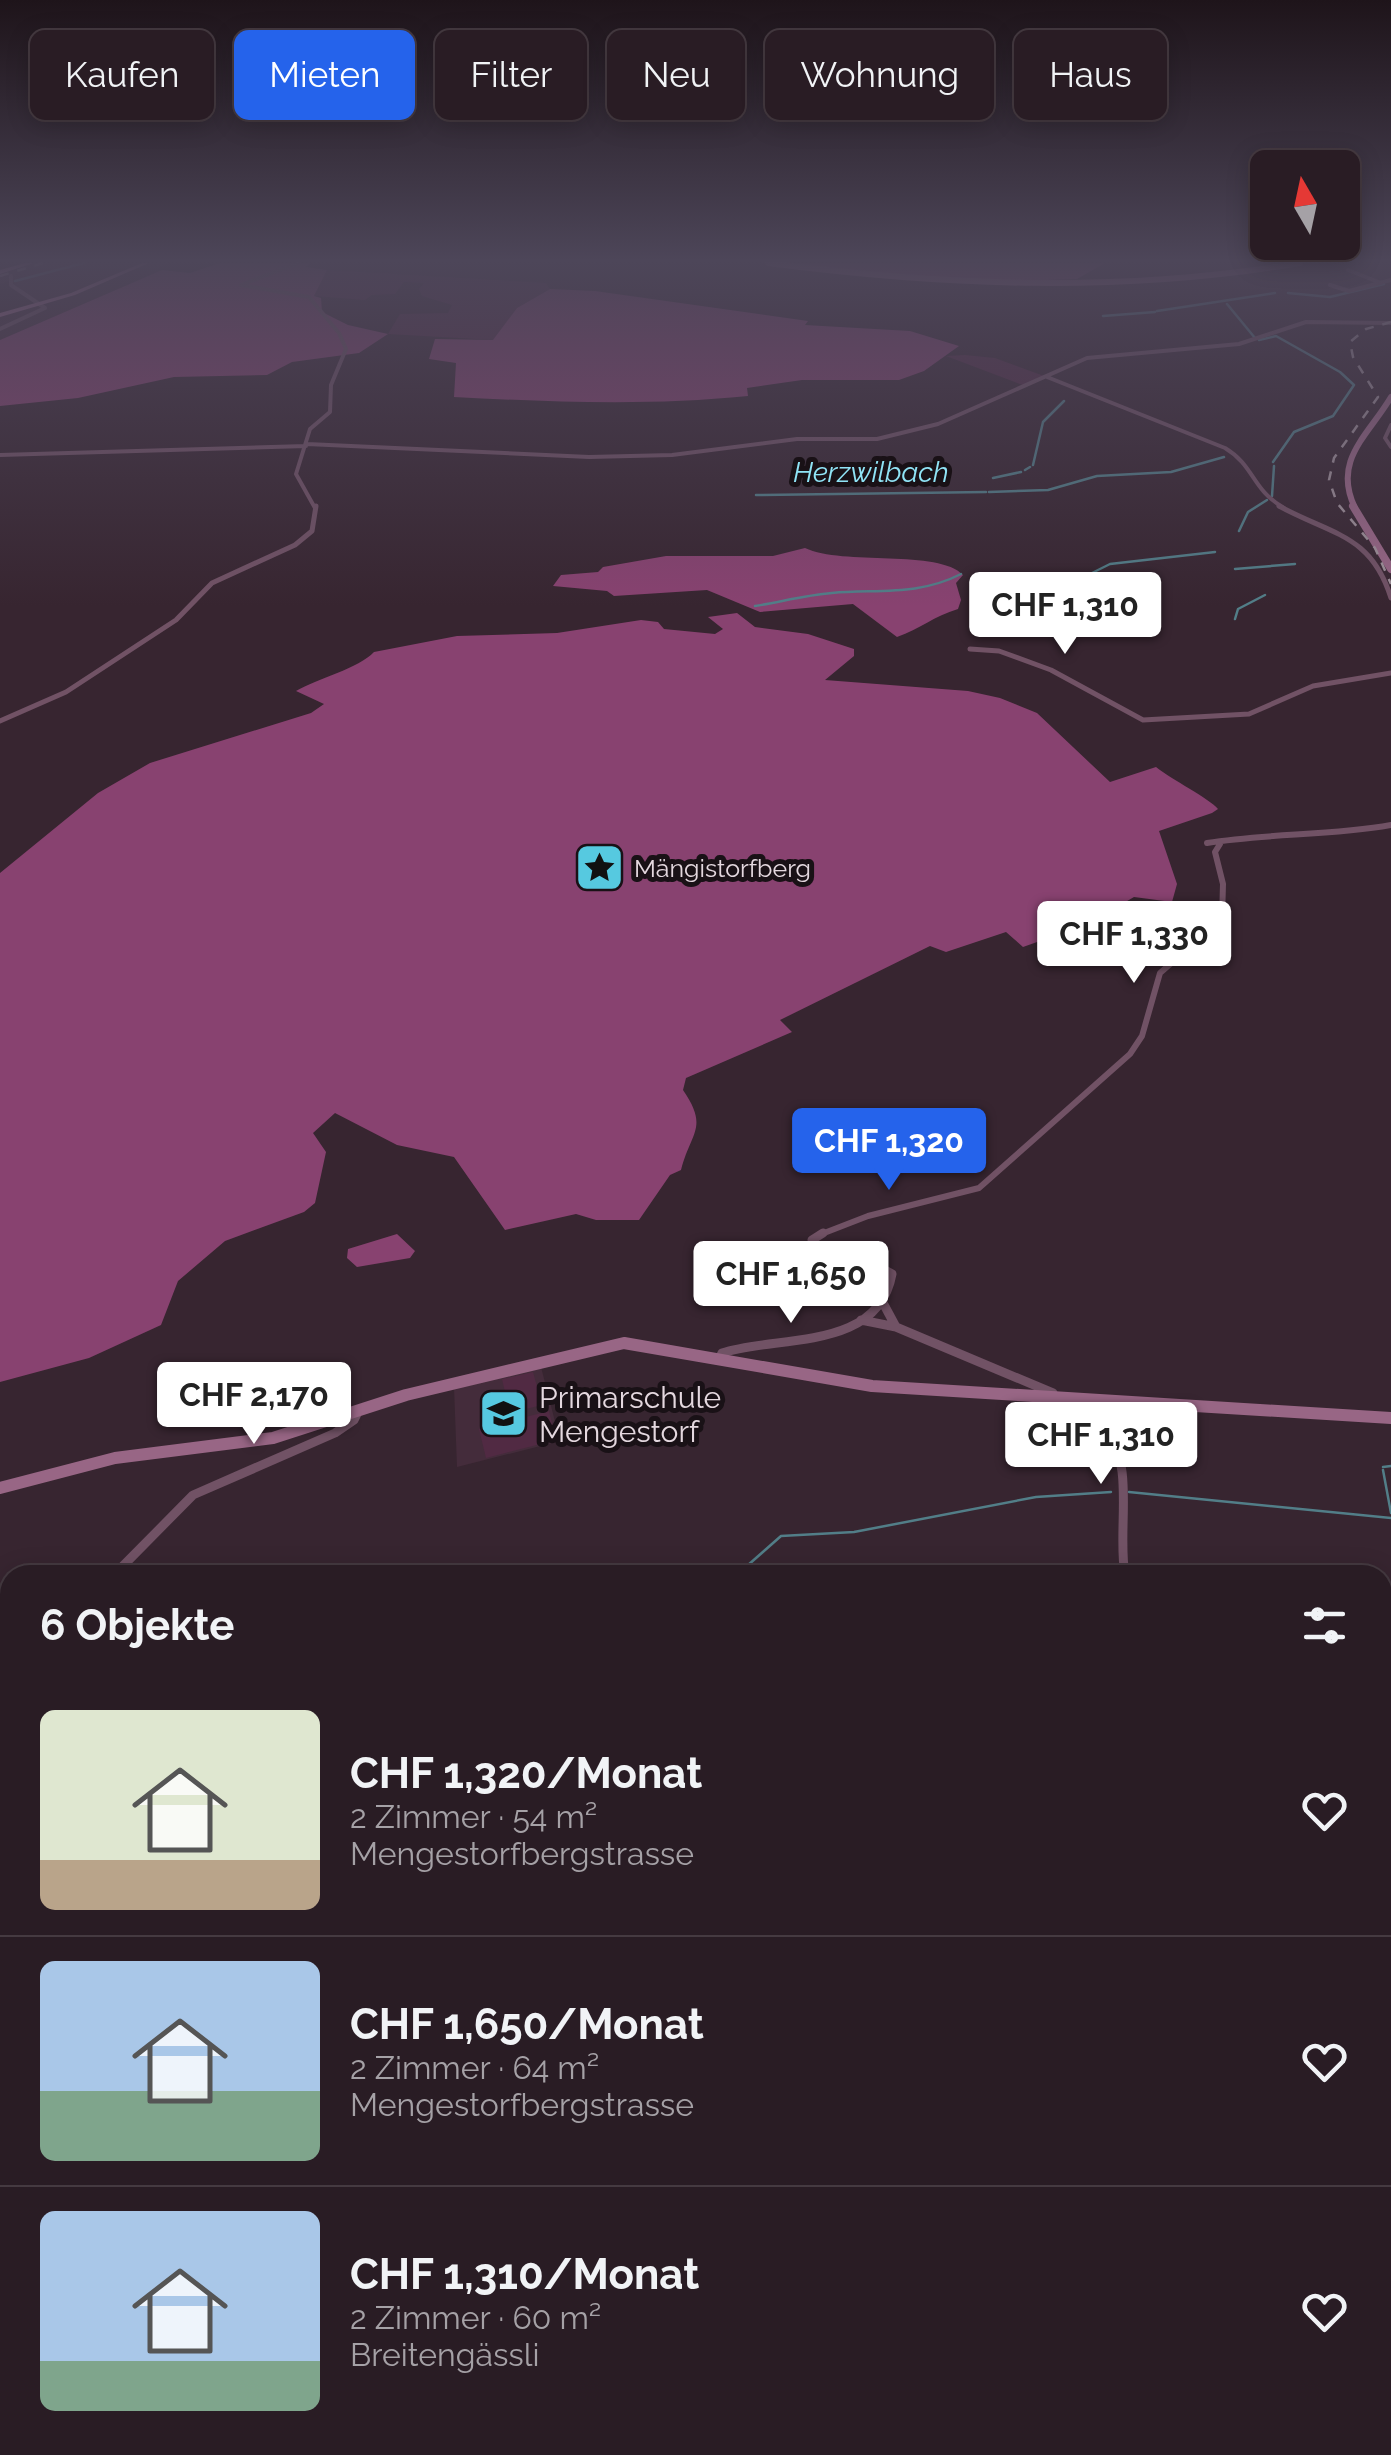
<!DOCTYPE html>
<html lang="de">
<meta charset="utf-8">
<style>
:root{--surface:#291c24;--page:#352931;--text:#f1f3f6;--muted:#a5a1a6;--line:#453a41;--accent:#2563eb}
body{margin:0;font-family:Raleway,sans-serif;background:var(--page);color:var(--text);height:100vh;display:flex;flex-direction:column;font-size:38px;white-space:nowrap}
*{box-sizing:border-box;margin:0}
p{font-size:32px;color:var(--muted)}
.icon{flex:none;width:55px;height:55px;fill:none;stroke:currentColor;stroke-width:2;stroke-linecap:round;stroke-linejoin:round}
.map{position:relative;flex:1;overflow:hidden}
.side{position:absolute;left:0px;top:1565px;width:1392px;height:890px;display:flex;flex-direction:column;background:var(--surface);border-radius:30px 30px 0 0;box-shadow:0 5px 25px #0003,0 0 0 2px var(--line)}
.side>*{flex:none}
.hud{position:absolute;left:30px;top:30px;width:1332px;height:90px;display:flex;gap:20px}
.needle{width:65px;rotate:351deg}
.fabs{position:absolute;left:1250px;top:150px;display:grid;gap:20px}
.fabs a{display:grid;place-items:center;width:110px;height:110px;border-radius:15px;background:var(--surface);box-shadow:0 5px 25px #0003,0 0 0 2px var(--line);font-size:50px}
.price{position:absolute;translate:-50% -85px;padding:0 22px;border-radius:10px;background:#fff;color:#222;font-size:32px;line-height:65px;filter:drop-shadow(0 2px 5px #0008)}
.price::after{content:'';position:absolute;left:50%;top:60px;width:30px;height:22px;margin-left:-15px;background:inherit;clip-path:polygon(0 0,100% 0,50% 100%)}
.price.selected{background:var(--accent);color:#fff}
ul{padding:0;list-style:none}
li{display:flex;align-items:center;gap:30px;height:250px;padding:0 40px}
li+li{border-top:2px solid var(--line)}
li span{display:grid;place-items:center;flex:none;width:280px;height:200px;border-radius:15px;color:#555}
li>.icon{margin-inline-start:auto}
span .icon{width:120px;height:120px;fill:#fffc;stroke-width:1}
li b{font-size:42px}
h2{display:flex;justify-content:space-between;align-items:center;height:120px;padding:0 40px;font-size:42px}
.pill{padding:0 35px;border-radius:15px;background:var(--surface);box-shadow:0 5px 25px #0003,0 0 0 2px var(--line);font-size:35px;line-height:90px}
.pill.selected{background:var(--accent);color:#fff}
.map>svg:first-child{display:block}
.built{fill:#442c3b}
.green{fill:#512a43}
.forest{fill:#884270}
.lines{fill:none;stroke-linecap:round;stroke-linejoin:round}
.stream-far1{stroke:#527e88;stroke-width:2.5}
.stream{stroke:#527e88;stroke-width:4}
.street-far4{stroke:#715265;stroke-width:4}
.street-far3{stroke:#715265;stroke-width:5}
.street-far2{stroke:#715265;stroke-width:6}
.street-far1{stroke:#715265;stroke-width:9}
.street{stroke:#715265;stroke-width:11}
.secondary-far2{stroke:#986685;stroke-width:6}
.secondary-far1{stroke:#986685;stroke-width:8}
.secondary{stroke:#986685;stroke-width:12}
.primary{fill:#b6769d;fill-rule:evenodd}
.highway{fill:#d184b4;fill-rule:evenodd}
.rail{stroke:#a0919a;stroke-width:2.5;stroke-dasharray:9 9;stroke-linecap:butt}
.labels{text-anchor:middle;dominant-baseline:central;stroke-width:10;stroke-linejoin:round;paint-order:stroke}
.far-poi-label{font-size:25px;fill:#e4d8df;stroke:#191116;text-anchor:start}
.far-water-label{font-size:28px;font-style:italic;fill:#90e4f6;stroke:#191116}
.poi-label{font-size:30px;fill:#e4d8df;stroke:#191116;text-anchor:start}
</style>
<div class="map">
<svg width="1391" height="2455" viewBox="0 0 1391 2455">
<rect width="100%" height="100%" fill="#372530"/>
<path class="built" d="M36,263H169L158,269L162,270L0,340V314L39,303L10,281L0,284V274Z
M541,1367L560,1441L457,1467L454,1387Z"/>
<path class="green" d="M327,270L546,283L550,289L517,308L494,340L388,334L400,314L448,313L452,305L422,296L419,289L424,283L404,282L395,294L372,295L365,300L314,296Z
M965,355L995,358L1044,376L1025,386L946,356Z
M533,1372L542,1405L510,1413L502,1379Z
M549,1411L556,1440L486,1458L479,1429Z"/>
<path class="forest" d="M220,263H310L306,267L327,270L314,296L321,298L322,312L348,325L388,334L359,353L292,362L267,375L174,377L78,398L0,406V340L162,270L190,273Z
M776,263H1105L1077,279L986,282Z
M550,289L595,291L808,321L805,325L910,331L959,346L924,371L899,380H802L747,388L748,396C649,406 553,402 454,397L456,363L429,359L435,339L493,340L517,308Z
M805,548C843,566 939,549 963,575L956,583L961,600L958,609C934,616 920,629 897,637L853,604L760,612L707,590L614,596L607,591L553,586L561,575L598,572L603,567L666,556H773Z
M737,613L755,627L808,634L854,649V656L825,680L968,691L1000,698L1037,713L1110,782L1156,767C1172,780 1209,798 1218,809L1212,813L1159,831L1177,884L1172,902L1134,897L1088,924L1023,947L1006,932L946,952L930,946L780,1020L792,1032L686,1078L683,1090C709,1128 691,1131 681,1170L670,1175L639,1220H596L576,1214L505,1230L454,1157L397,1145L335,1113L313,1133L326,1152L315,1203L304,1212L225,1241L178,1281L161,1325L89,1358L0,1382V873L98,793L150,763L311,713L324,704L296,691C317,679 359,668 374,652L457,636L557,633L641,620L658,622L664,629L715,634L723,629L708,617Z
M397,1234L415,1251L410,1258L357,1267L347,1258L348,1249Z"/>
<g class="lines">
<path class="stream-far1" d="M15,281L84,263
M1288,293L1330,297L1384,284
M1227,304L1255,338
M1157,311L1275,293
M1103,316L1155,312
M1259,340L1276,336L1340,372L1354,385L1333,416L1294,432L1273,462
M1033,465L1043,422L1064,401
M1025,470L1030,467
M993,478L1021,472
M989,492L1048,490L1097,476L1171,472L1224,457
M756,495L986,492
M1272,496L1274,466
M1239,531L1248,512L1267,500
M1235,569L1295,564
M1082,578L1110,564L1215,552
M755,606C780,602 806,595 832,593C878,589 918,596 961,574
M1235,619L1238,609L1265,595
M1383,1467L1391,1466
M1383,1470L1391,1513
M1129,1492L1391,1518
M739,1573L781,1536L854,1532L1036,1497L1111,1492"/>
<path class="stream" d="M10,1794V1804
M0,1960L10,1947"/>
<path class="street-far4" d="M298,263L241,285L309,297L339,333L346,349L331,385L330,412L310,429L296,474L315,508
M1348,270L1381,283
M1330,285L1349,291L1391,280
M0,329L45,308L11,285V276
M1047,377L1225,448C1255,466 1251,489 1284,508
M1391,425L1385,438L1391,447
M307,444L589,457L672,455L797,439H877L938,424L1087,358L1239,344L1306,322L1391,323
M0,455L306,446"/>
<path class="street-far3" d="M1279,506C1332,535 1371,534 1391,598
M970,649L999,651L1051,670L1143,720L1249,714L1313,686L1391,673
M0,721L66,692L176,620L212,583L295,545L312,531L316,506"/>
<path class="street-far2" d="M1207,843C1268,833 1330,836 1391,825
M819,1235L868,1216L979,1188L1130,1054L1142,1036L1160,973L1222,919L1223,884L1215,852L1220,844"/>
<path class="street-far1" d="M882,1301L896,1327L1053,1393
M861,1320L896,1327
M719,1359L722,1353C776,1335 878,1352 892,1274L865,1259L820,1252L812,1240L823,1233
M1070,1401C1082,1410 1098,1418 1107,1430C1135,1467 1117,1531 1125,1575
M114,1575L193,1495L335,1433L354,1420L359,1410
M0,1690L10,1684"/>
<path class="street" d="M0,2047L10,2031
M0,2317L10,2322
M47,2445V2455
M1054,2455L1056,2445"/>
<path class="secondary-far2" d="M768,263C947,286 1122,293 1300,263
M1355,508C1332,460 1368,436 1391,397"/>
<path class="secondary-far1" d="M1353,506L1391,569"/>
<path class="secondary" d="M0,1488L115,1458L273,1438L406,1395L624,1343L872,1386L1391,1418"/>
<path class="primary" d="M142,263H149L75,295L0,317V313L71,293Z"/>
<path class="highway" d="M25,263H34L0,274V270Z"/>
<path class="rail" d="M0,276L43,263
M1391,322L1366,329L1350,342L1353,357L1378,397L1334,458L1329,480L1337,503L1375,548L1391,584"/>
</g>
<linearGradient id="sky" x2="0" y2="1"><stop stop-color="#1e141a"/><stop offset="0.43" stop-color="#4d4659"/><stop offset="1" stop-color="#4d4659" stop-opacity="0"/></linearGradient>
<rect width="1391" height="606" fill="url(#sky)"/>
<defs>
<symbol id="sight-square" viewBox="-11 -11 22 22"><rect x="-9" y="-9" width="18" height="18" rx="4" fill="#56c9e0" stroke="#191116"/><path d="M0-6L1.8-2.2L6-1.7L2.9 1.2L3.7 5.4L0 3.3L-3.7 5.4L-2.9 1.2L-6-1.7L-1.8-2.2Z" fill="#111"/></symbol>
<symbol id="school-square" viewBox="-11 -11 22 22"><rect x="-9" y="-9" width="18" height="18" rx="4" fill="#56c9e0" stroke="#191116"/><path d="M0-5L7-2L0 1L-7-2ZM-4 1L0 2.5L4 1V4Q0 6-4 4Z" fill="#111"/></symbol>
</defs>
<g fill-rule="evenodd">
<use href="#sight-square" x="572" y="840" width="55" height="55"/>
<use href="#school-square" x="476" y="1386" width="55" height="55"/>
</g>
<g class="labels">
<g class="far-poi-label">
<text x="634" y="868">Mängistorfberg</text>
</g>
<g class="far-water-label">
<text x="871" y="472">Herzwilbach</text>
</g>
<g class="poi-label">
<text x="539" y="1397">Primarschule<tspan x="539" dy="34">Mengestorf</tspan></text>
</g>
</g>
</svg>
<div class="fabs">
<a><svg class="needle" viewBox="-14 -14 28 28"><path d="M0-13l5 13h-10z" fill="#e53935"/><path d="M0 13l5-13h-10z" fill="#a5a1a6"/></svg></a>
</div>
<b class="price" style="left:1065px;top:657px">CHF 1,310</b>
<b class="price" style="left:1134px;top:986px">CHF 1,330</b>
<b class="price selected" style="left:889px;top:1193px">CHF 1,320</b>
<b class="price" style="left:791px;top:1326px">CHF 1,650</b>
<b class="price" style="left:254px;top:1447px">CHF 2,170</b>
<b class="price" style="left:1101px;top:1487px">CHF 1,310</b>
<div class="hud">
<a class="pill">Kaufen</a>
<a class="pill selected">Mieten</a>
<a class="pill">Filter</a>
<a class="pill">Neu</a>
<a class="pill">Wohnung</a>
<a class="pill">Haus</a>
</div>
<section class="side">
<h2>6 Objekte<svg class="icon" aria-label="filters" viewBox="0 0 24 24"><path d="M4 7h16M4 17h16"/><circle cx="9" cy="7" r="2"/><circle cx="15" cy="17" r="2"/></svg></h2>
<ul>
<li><span style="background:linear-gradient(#dfe7d0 75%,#b9a48a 0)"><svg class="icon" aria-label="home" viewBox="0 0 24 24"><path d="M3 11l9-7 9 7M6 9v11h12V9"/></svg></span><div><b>CHF 1,320/Monat</b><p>2 Zimmer · 54 m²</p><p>Mengestorfbergstrasse</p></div><svg class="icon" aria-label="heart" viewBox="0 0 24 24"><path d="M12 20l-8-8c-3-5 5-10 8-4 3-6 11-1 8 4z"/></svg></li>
<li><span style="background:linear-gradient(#a9c7e8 65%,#7fa58c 0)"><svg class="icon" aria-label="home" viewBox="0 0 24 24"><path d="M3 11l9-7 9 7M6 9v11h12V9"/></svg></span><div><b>CHF 1,650/Monat</b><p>2 Zimmer · 64 m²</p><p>Mengestorfbergstrasse</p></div><svg class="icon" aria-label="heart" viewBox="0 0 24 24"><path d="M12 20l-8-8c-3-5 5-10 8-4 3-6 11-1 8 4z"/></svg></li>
<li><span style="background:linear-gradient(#a9c7e8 75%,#7fa58c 0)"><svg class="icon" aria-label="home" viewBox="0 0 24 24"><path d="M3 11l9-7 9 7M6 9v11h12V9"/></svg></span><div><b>CHF 1,310/Monat</b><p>2 Zimmer · 60 m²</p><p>Breitengässli</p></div><svg class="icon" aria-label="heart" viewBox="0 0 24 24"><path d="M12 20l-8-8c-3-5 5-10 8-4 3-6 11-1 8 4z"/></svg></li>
</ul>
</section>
</div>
